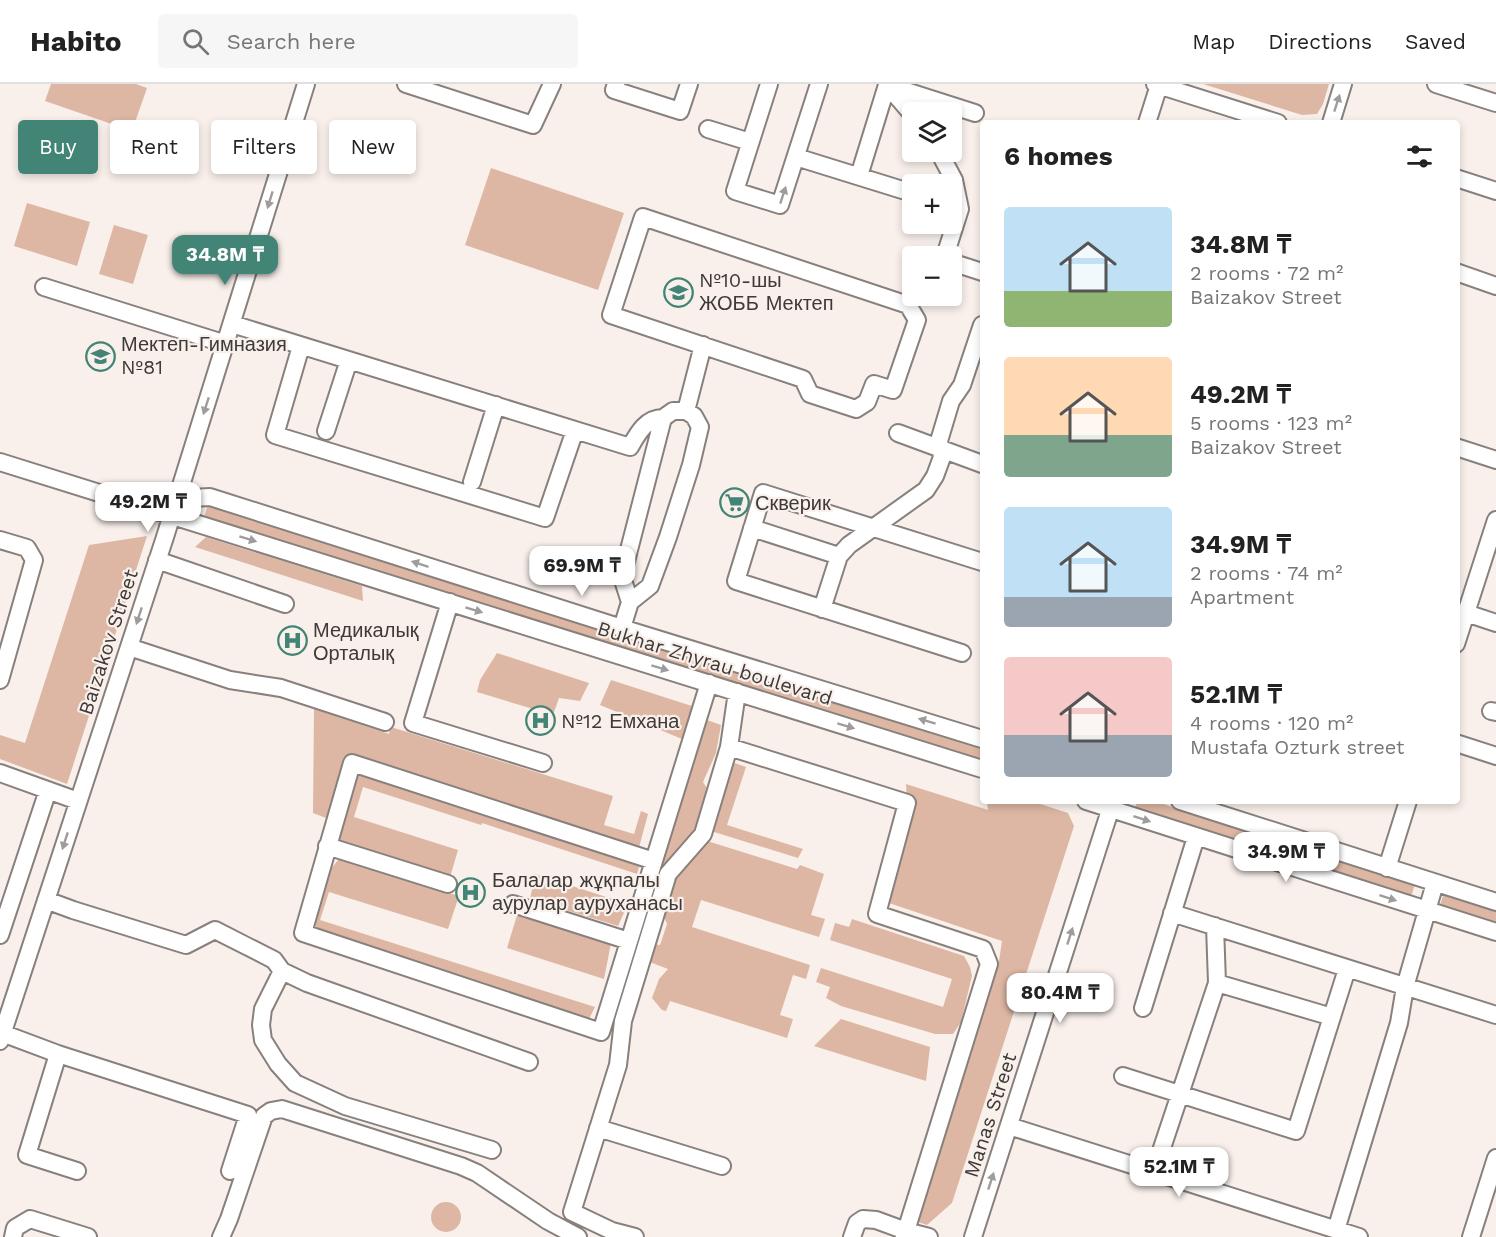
<!DOCTYPE html>
<meta charset="utf-8">
<style>
:root{--surface:#fff;--page:#f6f6f6;--text:#222;--muted:#767676;--line:#e0e0e0;--accent:#428475}
body{margin:0;font-family:"Work Sans",sans-serif;background:var(--page);color:var(--text);height:100vh;display:flex;flex-direction:column;font-size:22px;white-space:nowrap}
*{box-sizing:border-box;margin:0}
p{font-size:20px;color:var(--muted)}
.icon{flex:none;width:33px;height:33px;fill:none;stroke:currentColor;stroke-width:2;stroke-linecap:round;stroke-linejoin:round}
.map{position:relative;flex:1;overflow:hidden}
.side{position:absolute;left:980px;top:36px;width:480px;height:684px;display:flex;flex-direction:column;background:var(--surface);border-radius:6px;box-shadow:0 3px 9px #0003}
.side>*{flex:none}
.hud{position:absolute;left:18px;top:36px;width:570px;height:54px;display:flex;gap:12px}
.controls{position:absolute;left:902px;top:18px;display:grid;gap:12px}
.controls a{display:grid;place-items:center;width:60px;height:60px;border-radius:6px;background:var(--surface);box-shadow:0 3px 9px #0003;font-size:30px}
.price{position:absolute;translate:-50% -51px;padding:0 14px;border-radius:12px;background:#fff;color:#222;font-size:20px;line-height:39px;filter:drop-shadow(0 2px 3px #0008)}
.price::after{content:'';position:absolute;left:50%;top:36px;width:18px;height:14px;margin-left:-9px;background:inherit;clip-path:polygon(0 0,100% 0,50% 100%)}
.price.current{background:var(--accent);color:#fff}
ul{padding:0;list-style:none}
li{display:flex;align-items:center;gap:18px;height:150px;padding:0 24px}
li span{display:grid;place-items:center;flex:none;width:168px;height:120px;border-radius:6px;color:#555}
li>.icon{margin-inline-start:auto}
span .icon{width:72px;height:72px;fill:#fffc;stroke-width:1}
li b{font-size:26px}
h2{display:flex;justify-content:space-between;align-items:center;height:72px;padding:0 24px;font-size:26px}
.chip{padding:0 21px;border-radius:6px;background:var(--surface);box-shadow:0 3px 9px #0003;font-size:21px;line-height:54px}
.chip.current{background:var(--accent);color:#fff}
header{display:flex;align-items:center;gap:36px;box-sizing:border-box;height:84px;padding:0 30px;background:var(--surface);border-bottom:2px solid var(--line)}
header strong{font-size:28px}
nav{display:flex;gap:33px;margin-inline-start:auto;font-size:21px}
.search{width:420px;height:54px;background:var(--page);display:flex;align-items:center;gap:15px;box-sizing:border-box;padding:0 21px;border-radius:6px;color:var(--muted);font-size:22px}
.map>svg:first-child{display:block}
.green{fill:#ddb7a3}
.lines{fill:none;stroke-linecap:round;stroke-linejoin:round}
.minor-casing{stroke:#88807c;stroke-width:20}
.minor{stroke:#fff;stroke-width:16}
.oneway{fill:#9e9c9c}
.labels{text-anchor:middle;dominant-baseline:central;stroke-width:4.5;stroke-linejoin:round;paint-order:stroke}
.poi-label{font-size:20px;fill:#3e3a38;stroke:#f9f0eb;text-anchor:start}
.street-label{font-size:20px;fill:#3e3a38;stroke:#f9f0eb}
</style>
<header>
<strong>Habito</strong>
<div class="search"><svg class="icon" aria-label="search" viewBox="0 0 24 24"><circle cx="10" cy="10" r="6"/><path d="M15 15l6 6"/></svg>Search here</div>
<nav><a>Map</a><a>Directions</a><a>Saved</a></nav>
</header>
<div class="map">
<svg width="1496" height="1153" viewBox="0 0 1496 1153">
<rect width="100%" height="100%" fill="#f9f0eb"/>
<path class="green" d="M51,0H136L147,4L132,47L45,17Z
M1203,0H1329L1323,20L1317,30L1302,31Z
M491,84L624,129L598,206L465,161Z
M27,119L90,138L77,182L14,162Z
M114,141L148,151L133,200L99,190Z
M208,420L982,662V677L204,434Z
M147,452L67,700L0,675V651L25,659L89,461Z
M206,453L362,502L363,517L195,463Z
M497,569L589,599L580,617L559,614L553,631L477,608L480,596Z
M611,596L695,623L685,654L682,655L600,621Z
M314,625L389,650L391,643L613,712L604,741L634,750L641,727L648,730L637,771L642,773L637,790L482,739L481,741L363,703L354,733L458,766L448,800L327,762L334,737L313,729Z
M707,636L721,641L716,669L703,698L712,712L697,750L669,782L662,779Z
M729,677L746,683L727,741L803,765L798,774L711,747Z
M906,700L988,726L987,717H1031L1068,729L1074,742L952,1119L927,1141L918,1138L999,877L1002,857L880,816L907,719Z
M1137,717H1154L1415,800L1411,813L1135,725Z
M704,756L797,785L800,781L824,790L811,831L825,835L819,853L701,816L692,843L810,881L806,895L793,891L780,931L793,935L787,954L670,917L666,927L662,926L652,914L659,895L668,885L647,877L652,860L660,861L667,840L663,830L676,792L686,782Z
M339,775L459,812L448,845L329,808L320,836L595,923L589,935L318,847L314,838L323,794Z
M535,790L628,820L618,842L530,815Z
M1444,809L1496,826V839L1440,821Z
M518,828L611,859L604,895L507,864Z
M852,835L964,872L970,883L972,892L961,938L953,950H935L841,922L826,914L830,903L816,898L821,884L943,923L952,895L830,856L835,839L849,843Z
M841,935L930,963L926,997L814,962Z
M431 1133a15 15 0 1 1 30 0a15 15 0 1 1-30 0Z"/>
<g class="lines">
<defs>
<path id="minor" d="M406,0L533,41L552,0
M616,0L614,6L680,27L689,0
M769,0L735,107L780,121L819,0
M1155,0L1278,39
M1436,0L1496,19
M887,1L912,30
M1147,39L1159,1
M1331,39L1343,0
M708,45L750,58
M939,68L954,96L960,125L945,172
M796,73L912,109
M859,92L887,1L975,29
M1456,94L1496,107
M643,133L908,221L917,236L893,306L874,300L867,318L856,325L810,310L803,295L611,231Z
M951,178L982,188
M1456,188L1496,202
M44,203L226,260
M232,240L630,363C638,349 646,334 663,334
M301,262L275,351L545,434L575,346
M686,327L703,261
M326,347L349,276
M898,349L982,380
M1456,363L1496,376
M0,378L982,685
M472,398L496,321
M138,417L210,413L622,544L982,655
M752,444L839,472
M0,456L27,464L34,476L0,596
M157,476L285,520
M450,518L413,639L543,679
M822,525L839,472L849,461L926,406L935,392L942,373L939,357L951,317L962,301L982,241
M1466,529L1496,539
M622,544L630,518L650,502L668,453L691,381L700,343L694,332L686,327H673L663,334L622,493L630,518
M1456,560L1496,436
M129,563L230,596L281,604L385,638
M962,569L736,497L763,409L982,478
M1491,627L1496,628
M1456,659L1496,672
M729,663L907,719L877,830L983,865L989,880L906,1147L929,1153
M0,689L78,717
M1086,717L1496,848
M1180,717L1496,818
M327,762L448,800
M654,777L352,679L303,849L601,948L709,599
M1387,784L1408,717
M46,816L73,826L186,861L215,846L274,876L282,887L307,899L529,978
M513,820L629,857
M1172,829L1496,931
M1215,842L1217,899L1332,933
M0,851L48,706
M282,887L263,925L261,941L263,956L278,980L295,999L345,1022L492,1066
M1143,924L1196,753
M2,949L58,970L248,1031L230,1087
M0,957L165,453L306,0
M58,970L27,1071L77,1087
M1123,992L1296,1047L1347,885
M1009,1042L1359,1153
M598,1044L722,1082
M1154,1088L1217,899
M1336,1146L1399,939L1405,903L1435,799
M13,1153L15,1144L30,1135L88,1153
M221,1153L229,1135L264,1032L271,1027L282,1025L461,1082L477,1089L548,1137L578,1153
M635,1153L612,1147L572,1128L618,981L623,937L668,790L703,750L729,663L737,608
M852,1153L857,1139L863,1135L876,1136L906,1147L904,1153
M973,1153L1113,717
M1471,1153L1496,1074"/>
</defs>
<use href="#minor" class="minor-casing"/>
<use href="#minor" class="minor"/>
</g>
<defs><path id="oneway-solid" d="M-6-.8H1V-3.2L6.5 0L1 3.2V.8H-6Z" transform="scale(1.5)"/></defs>
<g class="oneway">
<use href="#oneway-solid" transform="translate(1337 19) rotate(-72)"/>
<use href="#oneway-solid" transform="translate(783 111) rotate(-72)"/>
<use href="#oneway-solid" transform="translate(270 116) rotate(107)"/>
<use href="#oneway-solid" transform="translate(206 322) rotate(108)"/>
<use href="#oneway-solid" transform="translate(248 455) rotate(17)"/>
<use href="#oneway-solid" transform="translate(420 480) rotate(-162)"/>
<use href="#oneway-solid" transform="translate(474 526) rotate(17)"/>
<use href="#oneway-solid" transform="translate(139 532) rotate(108)"/>
<use href="#oneway-solid" transform="translate(660 584) rotate(17)"/>
<use href="#oneway-solid" transform="translate(927 637) rotate(-163)"/>
<use href="#oneway-solid" transform="translate(846 642) rotate(17)"/>
<use href="#oneway-solid" transform="translate(1142 735) rotate(18)"/>
<use href="#oneway-solid" transform="translate(65 757) rotate(108)"/>
<use href="#oneway-solid" transform="translate(1388 814) rotate(18)"/>
<use href="#oneway-solid" transform="translate(1070 852) rotate(-72)"/>
<use href="#oneway-solid" transform="translate(991 1097) rotate(-72)"/>
</g>
<defs>
<symbol id="school-ring" viewBox="-11 -11 22 22"><circle r="9.5" fill="#f9f0eb" stroke="#428475" stroke-width="1.5"/><path d="M0-5L7-2L0 1L-7-2ZM-4 1L0 2.5L4 1V4Q0 6-4 4Z" fill="#428475"/></symbol>
<symbol id="supermarket-ring" viewBox="-11 -11 22 22"><circle r="9.5" fill="#f9f0eb" stroke="#428475" stroke-width="1.5"/><path d="M-6-5.5h2.5l.6 2H6L4.5 2H-2.5L-4.4-4H-6ZM-1.5 3.2a1.3 1.3 0 1 0 .1 0ZM3 3.2a1.3 1.3 0 1 0 .1 0Z" fill="#428475"/></symbol>
<symbol id="hospital-ring" viewBox="-11 -11 22 22"><circle r="9.5" fill="#f9f0eb" stroke="#428475" stroke-width="1.5"/><path d="M-5-5h3v3.5h4V-5h3V5h-3V1.5h-4V5h-3Z" fill="#428475"/></symbol>
</defs>
<g fill-rule="evenodd">
<use href="#school-ring" x="662" y="192" width="33" height="33"/>
<use href="#school-ring" x="84" y="256" width="33" height="33"/>
<use href="#supermarket-ring" x="718" y="402" width="33" height="33"/>
<use href="#hospital-ring" x="276" y="540" width="33" height="33"/>
<use href="#hospital-ring" x="524" y="620" width="33" height="33"/>
<use href="#hospital-ring" x="454" y="792" width="33" height="33"/>
</g>
<g class="labels">
<g class="poi-label">
<text x="699" y="196">№10-шы<tspan x="699" dy="23">ЖОББ Мектеп</tspan></text>
<text x="121" y="260">Мектеп-Гимназия<tspan x="121" dy="23">№81</tspan></text>
<text x="755" y="419">Скверик</text>
<text x="313" y="546">Медикалық<tspan x="313" dy="23">Орталық</tspan></text>
<text x="561" y="637">№12 Емхана</text>
<text x="492" y="796">Балалар жұқпалы<tspan x="492" dy="23">аурулар ауруханасы</tspan></text>
</g>
<g class="street-label">
<text transform="translate(108 558) rotate(-72)">Baizakov Street</text>
<text transform="translate(715 579) rotate(17)">Bukhar Zhyrau boulevard</text>
<text transform="translate(990 1031) rotate(-72)">Manas Street</text>
</g>
</g>
</svg>
<div class="controls">
<a><svg class="icon" aria-label="layers" viewBox="0 0 24 24"><path d="M12 4l9 5-9 5-9-5zM3 14l9 5 9-5"/></svg></a>
<a>+</a>
<a>−</a>
</div>
<b class="price current" style="left:225px;top:202px">34.8M ₸</b>
<b class="price" style="left:148px;top:449px">49.2M ₸</b>
<b class="price" style="left:582px;top:513px">69.9M ₸</b>
<b class="price" style="left:1286px;top:799px">34.9M ₸</b>
<b class="price" style="left:1060px;top:940px">80.4M ₸</b>
<b class="price" style="left:1179px;top:1114px">52.1M ₸</b>
<div class="hud">
<a class="chip current">Buy</a>
<a class="chip">Rent</a>
<a class="chip">Filters</a>
<a class="chip">New</a>
</div>
<section class="side">
<h2>6 homes<svg class="icon" aria-label="filters" viewBox="0 0 24 24"><path d="M4 7h16M4 17h16"/><circle cx="9" cy="7" r="2"/><circle cx="15" cy="17" r="2"/></svg></h2>
<ul>
<li><span style="background:linear-gradient(#bfe0f5 70%,#8fb573 0)"><svg class="icon" aria-label="home" viewBox="0 0 24 24"><path d="M3 11l9-7 9 7M6 9v11h12V9"/></svg></span><div><b>34.8M ₸</b><p>2 rooms · 72 m²</p><p>Baizakov Street</p></div></li>
<li><span style="background:linear-gradient(#ffd9b3 65%,#7fa58c 0)"><svg class="icon" aria-label="home" viewBox="0 0 24 24"><path d="M3 11l9-7 9 7M6 9v11h12V9"/></svg></span><div><b>49.2M ₸</b><p>5 rooms · 123 m²</p><p>Baizakov Street</p></div></li>
<li><span style="background:linear-gradient(#bfe0f5 75%,#9aa5b1 0)"><svg class="icon" aria-label="home" viewBox="0 0 24 24"><path d="M3 11l9-7 9 7M6 9v11h12V9"/></svg></span><div><b>34.9M ₸</b><p>2 rooms · 74 m²</p><p>Apartment</p></div></li>
<li><span style="background:linear-gradient(#f6c9c9 65%,#9aa5b1 0)"><svg class="icon" aria-label="home" viewBox="0 0 24 24"><path d="M3 11l9-7 9 7M6 9v11h12V9"/></svg></span><div><b>52.1M ₸</b><p>4 rooms · 120 m²</p><p>Mustafa Ozturk street</p></div></li>
</ul>
</section>
</div>
